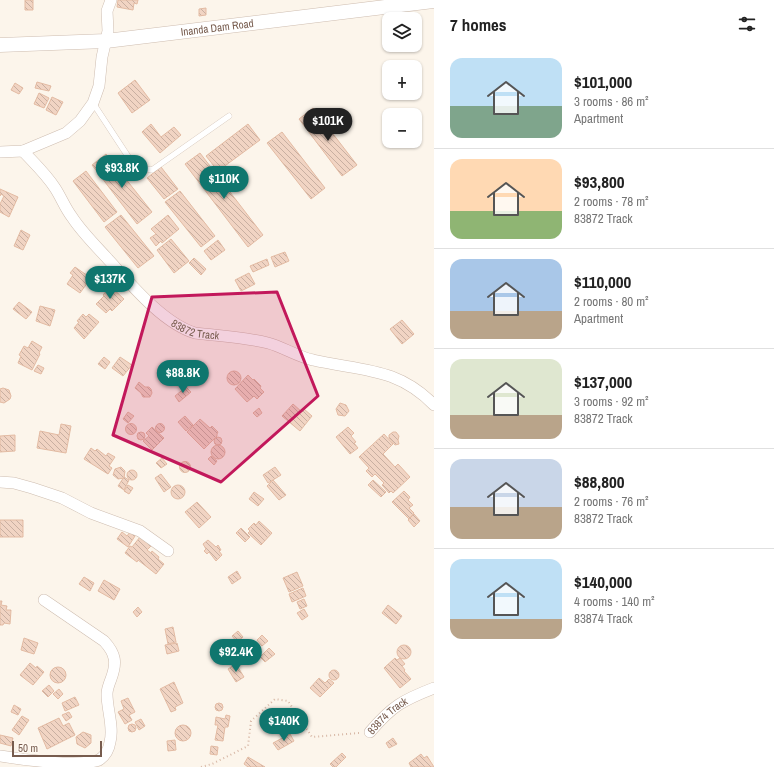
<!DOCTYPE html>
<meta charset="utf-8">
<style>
:root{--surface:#fff;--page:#f2f2f2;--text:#222;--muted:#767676;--line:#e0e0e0;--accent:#0f766e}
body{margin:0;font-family:"Archivo Narrow",sans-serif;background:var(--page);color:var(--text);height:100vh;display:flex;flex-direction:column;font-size:15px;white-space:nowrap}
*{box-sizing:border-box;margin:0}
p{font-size:13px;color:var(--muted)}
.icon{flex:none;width:22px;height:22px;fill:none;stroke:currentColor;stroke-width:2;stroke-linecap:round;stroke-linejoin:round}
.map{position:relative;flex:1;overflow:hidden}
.sheet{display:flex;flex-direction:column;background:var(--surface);width:340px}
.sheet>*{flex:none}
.tools{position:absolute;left:382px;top:12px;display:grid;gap:8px}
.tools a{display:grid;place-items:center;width:40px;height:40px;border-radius:8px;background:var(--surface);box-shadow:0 1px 3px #0004;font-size:20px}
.scale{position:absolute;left:12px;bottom:10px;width:90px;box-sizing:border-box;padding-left:4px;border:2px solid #775c4e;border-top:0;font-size:11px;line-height:14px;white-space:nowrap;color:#775c4e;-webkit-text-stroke:3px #fff9f1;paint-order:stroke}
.price{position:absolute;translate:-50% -34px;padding:0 9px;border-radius:14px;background:var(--accent);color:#fff;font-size:13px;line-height:26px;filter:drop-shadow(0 1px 2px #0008)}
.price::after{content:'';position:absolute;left:50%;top:24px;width:12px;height:9px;margin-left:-6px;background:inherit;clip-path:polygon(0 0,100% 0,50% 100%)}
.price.active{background:#222;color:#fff}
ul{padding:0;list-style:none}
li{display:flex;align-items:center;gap:12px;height:100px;padding:0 16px}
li+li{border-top:1px solid var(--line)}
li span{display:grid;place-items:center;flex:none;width:112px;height:80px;border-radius:12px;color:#555}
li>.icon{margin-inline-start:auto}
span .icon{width:48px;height:48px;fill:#fffc;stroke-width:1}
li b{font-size:17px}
h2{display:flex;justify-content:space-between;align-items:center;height:48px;padding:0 16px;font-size:17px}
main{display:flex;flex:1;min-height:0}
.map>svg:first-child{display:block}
.building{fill:url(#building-back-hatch);stroke:#e3bba3}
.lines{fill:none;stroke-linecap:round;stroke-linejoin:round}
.service-casing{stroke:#cebdb0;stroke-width:6}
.minor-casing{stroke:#cebdb0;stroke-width:12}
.tertiary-casing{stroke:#cebdb0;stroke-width:15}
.path{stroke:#d7b7a5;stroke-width:2;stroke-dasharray:1 3;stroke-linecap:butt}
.service{stroke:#fff;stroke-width:5.5}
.minor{stroke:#fff;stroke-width:11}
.tertiary{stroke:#fff;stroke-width:14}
.marked{fill:#c2185b;fill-opacity:0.2;stroke:#c2185b;stroke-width:3;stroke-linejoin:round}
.labels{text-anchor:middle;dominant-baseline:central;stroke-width:3;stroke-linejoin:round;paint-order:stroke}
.street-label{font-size:11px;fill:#775c4e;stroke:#fff9f1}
</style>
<main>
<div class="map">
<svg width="434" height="767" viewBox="0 0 434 767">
<defs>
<pattern id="building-back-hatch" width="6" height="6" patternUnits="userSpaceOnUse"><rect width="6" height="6" fill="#f1d4c3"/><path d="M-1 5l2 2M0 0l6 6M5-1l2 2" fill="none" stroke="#c8afa1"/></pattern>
</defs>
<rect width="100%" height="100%" fill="#fcf5eb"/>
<path class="building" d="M25,0H33V10H25Z
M118,0H138L137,4L134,3L133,10L117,7Z
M206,8V15L199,16V9Z
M135,80L150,100L132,113L118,93Z
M37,82L51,86L49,91L35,88Z
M15,83L23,88L19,94L11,90Z
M39,93L49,98L44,108L34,104Z
M52,97L63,102L56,115L46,110Z
M313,108L357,165L342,176L299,119Z
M151,124L161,137L174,127L181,135L160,153L142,132Z
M248,124L260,140L218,171L206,156Z
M282,132L325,188L311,199L267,143Z
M200,153L263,235L248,247L185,164Z
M106,154L152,212L137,224L92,165Z
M161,167L178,189L164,199L147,178Z
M86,171L117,212L104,222L73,181Z
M0,189L18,197L9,217L0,212V204L4,196L1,194L0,196Z
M180,191L215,236L201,247L165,202Z
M121,215L154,256L138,268L105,227Z
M168,215L179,229L162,243L161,241L156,246L150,238L156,234L151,229Z
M21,230L30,235L23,250L14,246Z
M171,239L189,261L174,273L157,250Z
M218,240L225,250L211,260L204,251Z
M285,252L289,261L275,267L271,257Z
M194,258L206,269L201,275L189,263Z
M267,259L269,265L253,272L250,266Z
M75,267L91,278L80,293L67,284L73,275L70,273Z
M249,273L255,284L241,291L235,280Z
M110,286L124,299L112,311L110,309L106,313L96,304L104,296L103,295L109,288L108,287Z
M19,302L32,312L26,319L13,309Z
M40,306L55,310L50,326L36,321Z
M83,314L86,317L89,314L99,322L84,339L74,328L79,322L77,321Z
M402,320L414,334L402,344L390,329Z
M32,341L42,347L39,353L40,354L32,370L18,363L21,356L19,355L24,346L28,348Z
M104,357L110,362L105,369L98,364Z
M120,357L132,365L123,376L112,368Z
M38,365L44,368L41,374L34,371Z
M227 378a7 7 0 1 1 14 0a7 7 0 1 1-14 0Z
M248,375L253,380L254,379L261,386L260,388L264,392L257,399L254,396L247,402L235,389Z
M139,382L145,387H149L151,389L152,393L150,397H143L141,393L135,388Z
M186,387L191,392L179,402L175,396Z
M3,388L9,390L11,396L10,399L4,403L0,402V389Z
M340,403L346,405L349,411L345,416L338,415L336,409Z
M293,404L302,412L304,409L312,416L300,431L282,416Z
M259,408L262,413L257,417L253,413Z
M128,412L134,416L128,423L123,419Z
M185,416L193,425L186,431L178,422Z
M200,419L210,428L212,426L218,432L217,434V436L204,449L187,432Z
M125.5 429a5.5 5.5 0 1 1 11 0a5.5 5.5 0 1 1-11 0Z
M155.5 428a4.5 4.5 0 1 1 9 0a4.5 4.5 0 1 1-9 0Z
M61,424L71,426L66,453L37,448L40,431L59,435Z
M152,427L164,438L152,450L143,441L149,436L146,433Z
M348,427L354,433L351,436L356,442L354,443L358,448L350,454L336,437Z
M393,432H396L399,436L398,440L399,444L395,445L389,438V435Z
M137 436a4 4 0 1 1 8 0a4 4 0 1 1-8 0Z
M384,434L393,444L383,454L395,467L398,464L410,477L393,493L391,491L389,493L382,485L384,483L375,474L372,477L366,471L369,468L359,457Z
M15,435V451L0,452V436Z
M214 441a4 4 0 1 1 8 0a4 4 0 1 1-8 0Z
M211 452a7 7 0 1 1 14 0a7 7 0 1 1-14 0Z
M91,448L95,451L97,449L106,456L108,453L115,457L109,466L112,468L108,474L84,459Z
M211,456L217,461L214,465L208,459Z
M162,458L167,464L161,468L156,463Z
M179.5 467a5.5 5.5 0 1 1 11 0a5.5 5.5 0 1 1-11 0Z
M121,467L125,471L124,478L118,479L113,475L115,469Z
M275,467L281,475L268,483L263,475Z
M127 475a5 5 0 1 1 10 0a5 5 0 1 1-10 0Z
M161,474L171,487L164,492L155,478Z
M124,477L129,480L124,490L118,486Z
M273,480L286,495L279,500L267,486Z
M373,480L386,492L381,497L368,485Z
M128,485L133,488L129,494L124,491Z
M171 492a7 7 0 1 1 14 0a7 7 0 1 1-14 0Z
M404,491L410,497L408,500L413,505L409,508L414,513L409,519L392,502Z
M254,492L264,499L258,506L249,499Z
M197,502L211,517L199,528L185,512Z
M414,514L420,521L414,527L408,520Z
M0,520H23V537H0Z
M259,521L272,533L261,545L248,533L250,531L248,529L254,523L256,525Z
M241,528L250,537L245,542L236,533Z
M122,532L127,536L130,532L135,536L128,547L117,539Z
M140,537L151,546L147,550L151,553L152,551L159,557L158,559L164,564L156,574L138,560L137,562L125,553L130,546L132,547Z
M208,540L216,547L218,545L221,550L219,551L222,555L216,561L209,552L207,554L204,551L206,549L203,544Z
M237,571L241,578L232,584L228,577Z
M297,572L303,586L289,592L283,578Z
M84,577L94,583L90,591L79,584Z
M104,580L120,589L114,600L98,591Z
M303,588L306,596L292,602L289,594Z
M304,599L307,606L300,609L297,602Z
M0,601H2L1,605L7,606L6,610H11L10,624L4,623L3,625H0Z
M388,605L402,616L396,624L382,613Z
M138,607L142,612L137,617L133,612Z
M304,609L308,616L302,620L297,613Z
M173,627L176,642L168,644L165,629Z
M238,631L243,637L237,642L232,636Z
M262,635L268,641L262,646L257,640Z
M24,638L38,643L34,654L21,650Z
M177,643L179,651L167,654L165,645Z
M397 652a7 7 0 1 1 14 0a7 7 0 1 1-14 0Z
M269,648L275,654L265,662L260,657Z
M395,658L397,660L400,658L405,664L402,666L405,670L404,671L411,679L400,688L384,668Z
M30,663L36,668L37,666L44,672L33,685L20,675Z
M236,664L244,677L236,682L228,669Z
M50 675a8 8 0 1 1 16 0a8 8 0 1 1-16 0Z
M329 675a5 5 0 1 1 10 0a5 5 0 1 1-10 0Z
M319,678L325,683L329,679L334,683L320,697L310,688Z
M174,682L183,703L175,707L176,710L171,712L160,689Z
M49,685L54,691L48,697L42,691Z
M59,689L63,694L58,699L53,694Z
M75,697L79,705L65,711L62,703Z
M128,698L135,712L129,715L132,720L125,724L118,712L124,709L121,701Z
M215 707a4 4 0 1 1 8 0a4 4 0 1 1-8 0Z
M14,705L21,709L18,715L11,712Z
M69,712L72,717L66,721L62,715Z
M226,715L230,716L228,727H225L223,741L215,740L218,725H215L216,717L225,719Z
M22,716L29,720L19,735L12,730Z
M59,718L63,726L69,723L75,735L47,749L38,728Z
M141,719L145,726L139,730L135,722Z
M128 728a4 4 0 1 1 8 0a4 4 0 1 1-8 0Z
M175 733a8 8 0 1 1 16 0a8 8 0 1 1-16 0Z
M83,732L91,735V743L85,748L77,744L76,737Z
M290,734L294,741L278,750L273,743Z
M0,735L13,738L11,746L0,743Z
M393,738L397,744L389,748L386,743Z
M175,740L176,750L168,751L167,741Z
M211,746L218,747L217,755L210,754Z
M342,753L346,757L336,767H333L330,764Z
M421,754L424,758L427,756L434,767H411L409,763Z
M248,757L265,767H248L244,764Z"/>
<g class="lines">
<defs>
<path id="service" d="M93,103L131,161C138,167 143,169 152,170L229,116"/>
<g id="minor">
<path id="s1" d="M23,151C34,163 46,174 55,188C61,197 65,208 72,217C81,231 94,244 106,257C129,282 162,323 195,333C219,336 244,337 268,343C283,347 298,357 313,360C361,371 397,367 434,405"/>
<path d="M0,152L23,151L66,133L80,121L93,103L99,86L102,57L108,31L107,11L111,0"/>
<path d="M0,482L14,483L32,488L62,498L91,513L140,531L168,551"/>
<path id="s2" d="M370,732C392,706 403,700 434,688"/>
<path d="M0,756C24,760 79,767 99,760C105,756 109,749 110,742C114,727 107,710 107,694C107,689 109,684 111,679C117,663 116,654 104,641L44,600"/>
</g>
<g id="tertiary">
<path id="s3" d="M0,45L106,41L434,1"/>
</g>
</defs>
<use href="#service" class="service-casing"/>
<use href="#minor" class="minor-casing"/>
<use href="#tertiary" class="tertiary-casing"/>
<path class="path" d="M201,767L212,764L248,746L251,721L275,699L288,701L312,737L359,733"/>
<use href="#service" class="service"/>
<use href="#minor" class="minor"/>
<use href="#tertiary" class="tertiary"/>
</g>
<path class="marked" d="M277,292L318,396L221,482L113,435L152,297Z"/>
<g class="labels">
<g class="street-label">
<text stroke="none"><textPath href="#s3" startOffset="218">Inanda Dam Road</textPath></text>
<text stroke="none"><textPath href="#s1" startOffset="253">83872 Track</textPath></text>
<text stroke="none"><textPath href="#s2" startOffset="24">83874 Track</textPath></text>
</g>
</g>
</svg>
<div class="tools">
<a><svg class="icon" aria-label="layers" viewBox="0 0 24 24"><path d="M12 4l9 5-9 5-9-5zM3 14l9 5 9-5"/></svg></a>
<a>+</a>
<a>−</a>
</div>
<div class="scale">50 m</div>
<b class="price active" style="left:328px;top:142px">$101K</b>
<b class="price" style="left:122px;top:189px">$93.8K</b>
<b class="price" style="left:224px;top:200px">$110K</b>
<b class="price" style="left:110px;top:300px">$137K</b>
<b class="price" style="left:183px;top:394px">$88.8K</b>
<b class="price" style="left:236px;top:673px">$92.4K</b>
<b class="price" style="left:284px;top:742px">$140K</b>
</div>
<section class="sheet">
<h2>7 homes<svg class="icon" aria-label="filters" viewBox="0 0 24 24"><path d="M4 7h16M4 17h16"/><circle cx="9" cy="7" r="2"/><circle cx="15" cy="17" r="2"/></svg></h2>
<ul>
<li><span style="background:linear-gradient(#bfe0f5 60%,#7fa58c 0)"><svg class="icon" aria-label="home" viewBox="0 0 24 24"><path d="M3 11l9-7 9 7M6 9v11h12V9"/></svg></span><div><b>$101,000</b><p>3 rooms · 86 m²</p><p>Apartment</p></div></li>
<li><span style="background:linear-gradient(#ffd9b3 65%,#8fb573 0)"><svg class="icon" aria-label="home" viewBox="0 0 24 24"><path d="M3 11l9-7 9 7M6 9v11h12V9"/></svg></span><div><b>$93,800</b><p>2 rooms · 78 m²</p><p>83872 Track</p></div></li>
<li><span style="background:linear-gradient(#a9c7e8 65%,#b9a48a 0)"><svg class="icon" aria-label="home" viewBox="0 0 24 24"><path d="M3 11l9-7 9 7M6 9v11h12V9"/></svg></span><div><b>$110,000</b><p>2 rooms · 80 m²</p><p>Apartment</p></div></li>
<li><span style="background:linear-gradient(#dfe7d0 70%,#b9a48a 0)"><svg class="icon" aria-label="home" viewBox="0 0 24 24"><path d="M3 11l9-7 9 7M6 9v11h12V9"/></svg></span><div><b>$137,000</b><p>3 rooms · 92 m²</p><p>83872 Track</p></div></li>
<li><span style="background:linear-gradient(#c9d6e8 60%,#b9a48a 0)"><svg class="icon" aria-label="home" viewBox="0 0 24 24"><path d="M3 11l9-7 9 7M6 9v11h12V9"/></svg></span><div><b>$88,800</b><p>2 rooms · 76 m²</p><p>83872 Track</p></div></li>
<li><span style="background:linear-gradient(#bfe0f5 75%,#b9a48a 0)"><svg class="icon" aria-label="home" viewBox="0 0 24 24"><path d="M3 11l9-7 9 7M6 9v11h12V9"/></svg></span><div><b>$140,000</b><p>4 rooms · 140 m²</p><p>83874 Track</p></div></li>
</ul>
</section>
</main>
